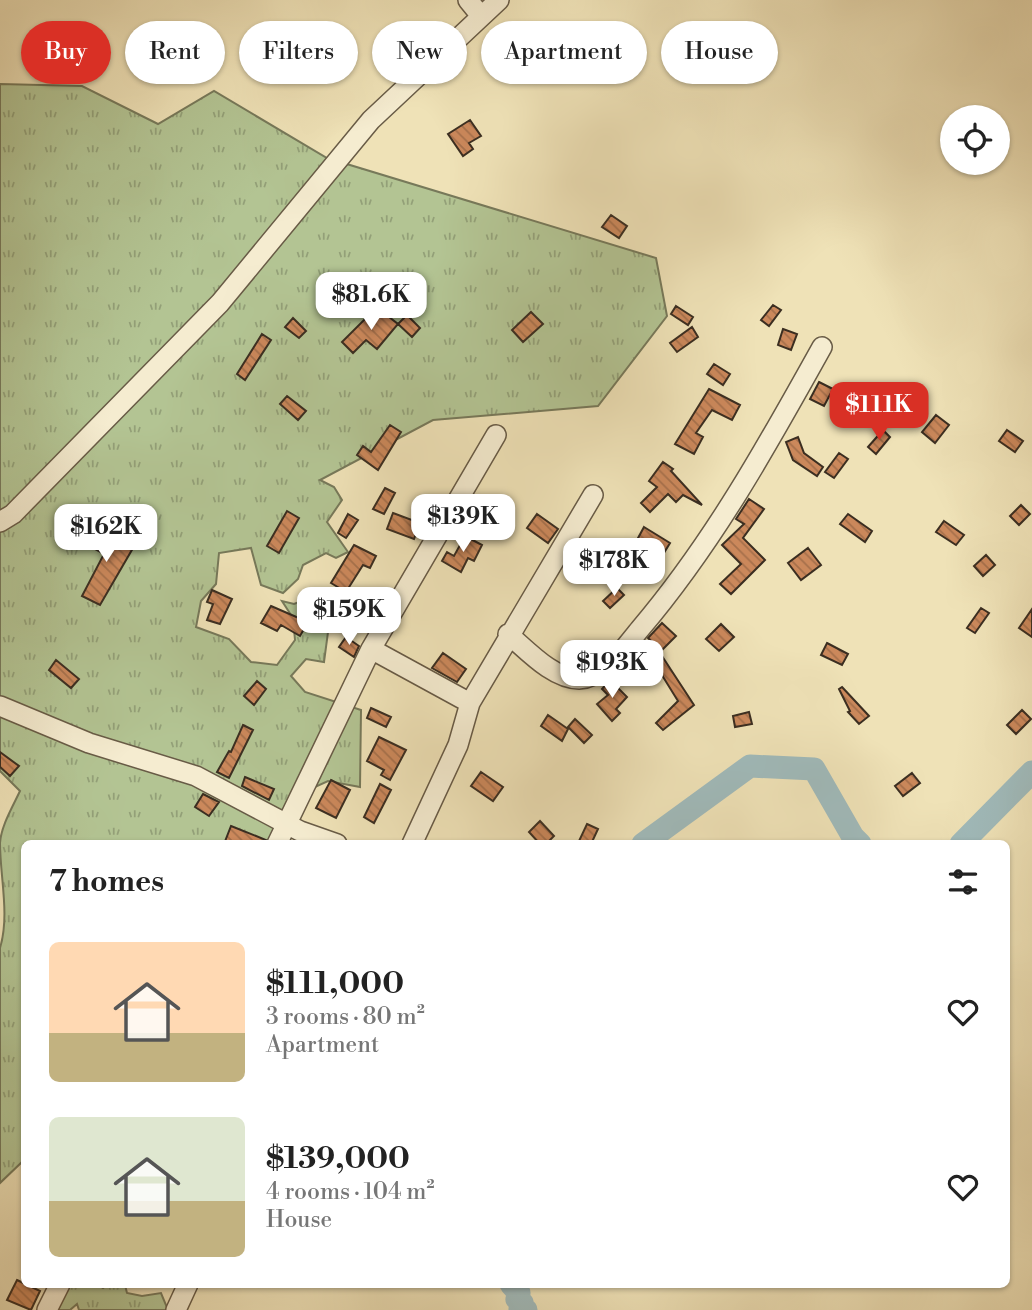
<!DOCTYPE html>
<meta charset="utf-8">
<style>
:root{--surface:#fff;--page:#f2f2f2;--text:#222;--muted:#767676;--accent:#d93025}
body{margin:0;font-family:"Libre Bodoni",serif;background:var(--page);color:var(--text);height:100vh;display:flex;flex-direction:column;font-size:26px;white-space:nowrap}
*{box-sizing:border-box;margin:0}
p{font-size:23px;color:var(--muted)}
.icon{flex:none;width:38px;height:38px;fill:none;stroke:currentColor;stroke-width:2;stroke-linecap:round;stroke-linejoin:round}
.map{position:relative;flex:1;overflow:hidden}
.drawer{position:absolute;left:21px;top:840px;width:989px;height:448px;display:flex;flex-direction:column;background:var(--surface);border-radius:10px;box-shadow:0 2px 5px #0004}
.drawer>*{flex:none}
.banner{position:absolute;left:21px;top:21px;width:990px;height:63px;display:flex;gap:14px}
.tools{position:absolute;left:940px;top:105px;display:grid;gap:14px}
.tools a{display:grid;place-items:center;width:70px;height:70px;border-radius:50%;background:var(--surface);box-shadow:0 2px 5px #0004;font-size:35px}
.price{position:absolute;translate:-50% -60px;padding:0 16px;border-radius:14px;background:#fff;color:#222;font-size:23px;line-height:46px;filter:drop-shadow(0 2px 4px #0008)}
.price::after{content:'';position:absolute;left:50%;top:42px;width:21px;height:16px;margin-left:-10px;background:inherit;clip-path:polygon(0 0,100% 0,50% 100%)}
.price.active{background:var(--accent);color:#fff}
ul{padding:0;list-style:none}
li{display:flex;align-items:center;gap:21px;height:175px;padding:0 28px}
li span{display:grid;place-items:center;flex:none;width:196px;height:140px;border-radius:10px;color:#555}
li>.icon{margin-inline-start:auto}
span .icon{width:84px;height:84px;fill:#fffc;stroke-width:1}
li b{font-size:30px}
h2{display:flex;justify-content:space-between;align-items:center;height:84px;padding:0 28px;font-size:30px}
.chip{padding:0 24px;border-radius:32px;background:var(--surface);box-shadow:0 2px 5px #0004;font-size:24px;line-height:63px}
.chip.active{background:var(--accent);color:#fff}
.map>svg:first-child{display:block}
.grass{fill:url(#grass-tufts);stroke:#77795a;stroke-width:2}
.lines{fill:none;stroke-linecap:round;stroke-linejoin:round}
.river{stroke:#a0baba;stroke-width:23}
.building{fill:url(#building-back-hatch);stroke:#3b2e21;stroke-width:2}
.minor-casing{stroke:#685b46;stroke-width:22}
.minor{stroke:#f5ecd0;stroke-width:19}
</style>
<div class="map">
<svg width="1032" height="1310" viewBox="0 0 1032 1310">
<defs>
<pattern id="grass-tufts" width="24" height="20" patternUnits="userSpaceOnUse" patternTransform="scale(1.75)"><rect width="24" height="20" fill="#b3c493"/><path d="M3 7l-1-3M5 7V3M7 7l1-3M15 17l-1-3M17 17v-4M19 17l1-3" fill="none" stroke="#93a078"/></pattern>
<pattern id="building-back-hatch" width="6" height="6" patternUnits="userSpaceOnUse" patternTransform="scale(1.75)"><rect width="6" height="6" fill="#cb885b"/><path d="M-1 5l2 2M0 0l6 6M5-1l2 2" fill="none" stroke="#a6704b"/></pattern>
</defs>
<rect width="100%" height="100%" fill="#efe2b7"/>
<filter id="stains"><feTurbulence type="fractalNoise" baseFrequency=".00286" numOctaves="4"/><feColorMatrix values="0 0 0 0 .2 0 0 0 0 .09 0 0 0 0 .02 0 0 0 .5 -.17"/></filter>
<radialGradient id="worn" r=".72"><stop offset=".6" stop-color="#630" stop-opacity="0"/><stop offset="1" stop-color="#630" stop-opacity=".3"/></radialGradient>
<path class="grass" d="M0,84L82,86L158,124L214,91L327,158L656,258L667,316L598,406L433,420L320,480L334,487L342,500L327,522L348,552L336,558L326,553L303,565L298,579L283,593L261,585L251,548L219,553L216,584L201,601L196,627L229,639L251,662L277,665L295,640L293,618L282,601L294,604L320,594L335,599L339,615L328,632L324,662L306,659L291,676L305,692L361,710L360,787L328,781L295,796L270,843L24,844V1160L0,1183V948C10,915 0,877 0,843C1,826 13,806 20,791L0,771Z
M65,1284L98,1285L103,1288L107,1285H125L127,1293L142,1296L161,1293L168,1310H79L77,1304L70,1310H55Z"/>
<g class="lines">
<path class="river" d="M643,844L750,766L814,769L853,837L860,844
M961,844L1032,772
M511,1284L519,1293L517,1299L522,1303L520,1309L526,1310"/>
</g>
<path class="building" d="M470,120L481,136L469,143L473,149L463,156L448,134Z
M611,215L627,226L619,238L602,227Z
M773,305L781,310L769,326L761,320Z
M676,306L693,317L688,325L671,314Z
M380,310L398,324L377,349L366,340L353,353L342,342L368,316L372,319Z
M531,312L543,324L523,342L512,330Z
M407,315L420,328L412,337L398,324Z
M293,318L306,331L299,338L285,327Z
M692,327L698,337L677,352L670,343Z
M783,329L797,334L791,350L778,345Z
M262,334L271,340L245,380L237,374Z
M714,364L730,374L723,385L707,374Z
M819,382L833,389L824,406L810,399Z
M709,389L740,405L732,420L712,410L696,433L703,437L694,454L675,444Z
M287,396L306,411L298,420L280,404Z
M936,415L949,425L935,443L922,432Z
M390,425L401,432L378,470L357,455L363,446L371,452Z
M883,430L890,437L876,454L868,447Z
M1007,430L1023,441L1015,452L999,441Z
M798,437L804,453L823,467L817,476L793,460L786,442Z
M839,453L848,459L834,478L825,472Z
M663,462L673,469L671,471L702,505L683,495L676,502L668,494L650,512L641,503L657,487L649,481Z
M385,488L395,493L384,514L373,509Z
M749,499L764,509L743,538L765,560L731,594L720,584L741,564L722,545L744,524L736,519Z
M1021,505L1030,514L1019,525L1010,516Z
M287,511L299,518L279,553L267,546Z
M393,513L420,523L414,539L387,529Z
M348,514L358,520L346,538L338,533Z
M537,514L558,529L548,543L527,528Z
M848,514L872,531L865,542L840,524Z
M944,521L964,535L956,545L936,532Z
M96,526L133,548L100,605L82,596L104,554L86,544Z
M644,527L670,543L662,556L637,540Z
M465,536L482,545L474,561L468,558L461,572L442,561L447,552L454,556Z
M354,545L376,556L370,568L363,565L346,592L331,583Z
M808,548L821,565L801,580L788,563Z
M986,555L995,565L983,576L974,566Z
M617,588L624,595L610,608L603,601Z
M212,590L232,599L220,624L207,620L213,604L207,602Z
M271,606L308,622L300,636L281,625L277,631L261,623Z
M981,608L989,613L975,633L967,628Z
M1032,609V637L1019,628Z
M662,623L676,636L661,651L648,638Z
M721,624L734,637L719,651L706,639Z
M346,637L359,646L354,657L339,647Z
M827,643L848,654L842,665L821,655Z
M443,653L466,669L457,682L432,668Z
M660,653L694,705L663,730L656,723L678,701L652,659Z
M56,660L79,679L71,688L49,670Z
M610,680L627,697L616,709L620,713L612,721L597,704L608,695L602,689Z
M257,681L266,689L254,705L244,696Z
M842,687L869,716L859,724L848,712L850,711L839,689Z
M371,708L391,717L386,727L367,718Z
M1022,710L1031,719L1016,734L1007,725Z
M749,712L752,724L735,727L733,716Z
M548,715L568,729L562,741L541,726Z
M575,719L592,735L584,743L568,727Z
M243,725L253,730L229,778L217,772L229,751L231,752Z
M379,737L406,750L390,780L381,775L384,770L367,761Z
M0,752L19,766L10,776L0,767Z
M481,772L503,787L493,801L471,786Z
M912,773L920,783L903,796L895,786Z
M245,777L274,789L269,800L242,786Z
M331,780L350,790L336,818L316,808Z
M380,784L391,790L374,823L364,817Z
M203,794L219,802L209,816L195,807Z
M540,821L554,836L546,844H540L529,832Z
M587,824L598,829L591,844L579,841Z
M231,826L266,840L265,844H224Z
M17,1280L40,1291L31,1310L7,1300Z"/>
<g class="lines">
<defs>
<path id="minor" d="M468,0L481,16
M0,522L13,514L220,303L371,120L499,0
M508,634C527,650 553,679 579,679C605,678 625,647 640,629C713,543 767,446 822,347
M371,649L470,703
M0,706L89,743L196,776L300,831L337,844
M277,844L371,649L496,435
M412,844L458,745L470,703L593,495
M47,1310L60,1284
M176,1310L188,1284"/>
</defs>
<use href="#minor" class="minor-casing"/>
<use href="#minor" class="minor"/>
</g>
<rect width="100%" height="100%" filter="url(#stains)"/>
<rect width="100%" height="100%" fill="url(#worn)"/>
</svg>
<div class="tools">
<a><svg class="icon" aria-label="locate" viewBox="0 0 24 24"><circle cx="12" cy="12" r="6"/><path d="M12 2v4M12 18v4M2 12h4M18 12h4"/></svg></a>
</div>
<b class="price" style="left:371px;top:332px">$81.6K</b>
<b class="price active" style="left:879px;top:442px">$111K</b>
<b class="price" style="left:463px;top:554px">$139K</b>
<b class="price" style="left:106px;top:564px">$162K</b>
<b class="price" style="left:614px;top:598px">$178K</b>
<b class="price" style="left:349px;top:647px">$159K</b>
<b class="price" style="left:612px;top:700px">$193K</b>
<div class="banner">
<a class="chip active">Buy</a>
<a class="chip">Rent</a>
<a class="chip">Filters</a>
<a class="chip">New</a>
<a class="chip">Apartment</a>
<a class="chip">House</a>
</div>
<section class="drawer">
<h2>7 homes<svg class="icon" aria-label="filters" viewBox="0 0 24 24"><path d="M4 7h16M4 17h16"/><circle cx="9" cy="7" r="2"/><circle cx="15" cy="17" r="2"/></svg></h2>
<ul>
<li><span style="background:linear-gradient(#ffd9b3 65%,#c2b280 0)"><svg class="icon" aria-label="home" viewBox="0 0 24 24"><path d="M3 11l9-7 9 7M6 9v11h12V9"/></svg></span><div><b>$111,000</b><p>3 rooms · 80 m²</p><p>Apartment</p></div><svg class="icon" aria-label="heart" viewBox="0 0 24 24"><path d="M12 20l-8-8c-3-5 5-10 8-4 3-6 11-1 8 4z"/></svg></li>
<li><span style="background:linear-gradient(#dfe7d0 60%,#c2b280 0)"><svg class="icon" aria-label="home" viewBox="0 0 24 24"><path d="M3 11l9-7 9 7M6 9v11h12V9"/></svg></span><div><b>$139,000</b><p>4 rooms · 104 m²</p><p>House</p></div><svg class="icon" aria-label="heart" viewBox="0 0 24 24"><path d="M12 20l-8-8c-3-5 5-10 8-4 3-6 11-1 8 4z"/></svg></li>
</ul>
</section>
</div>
